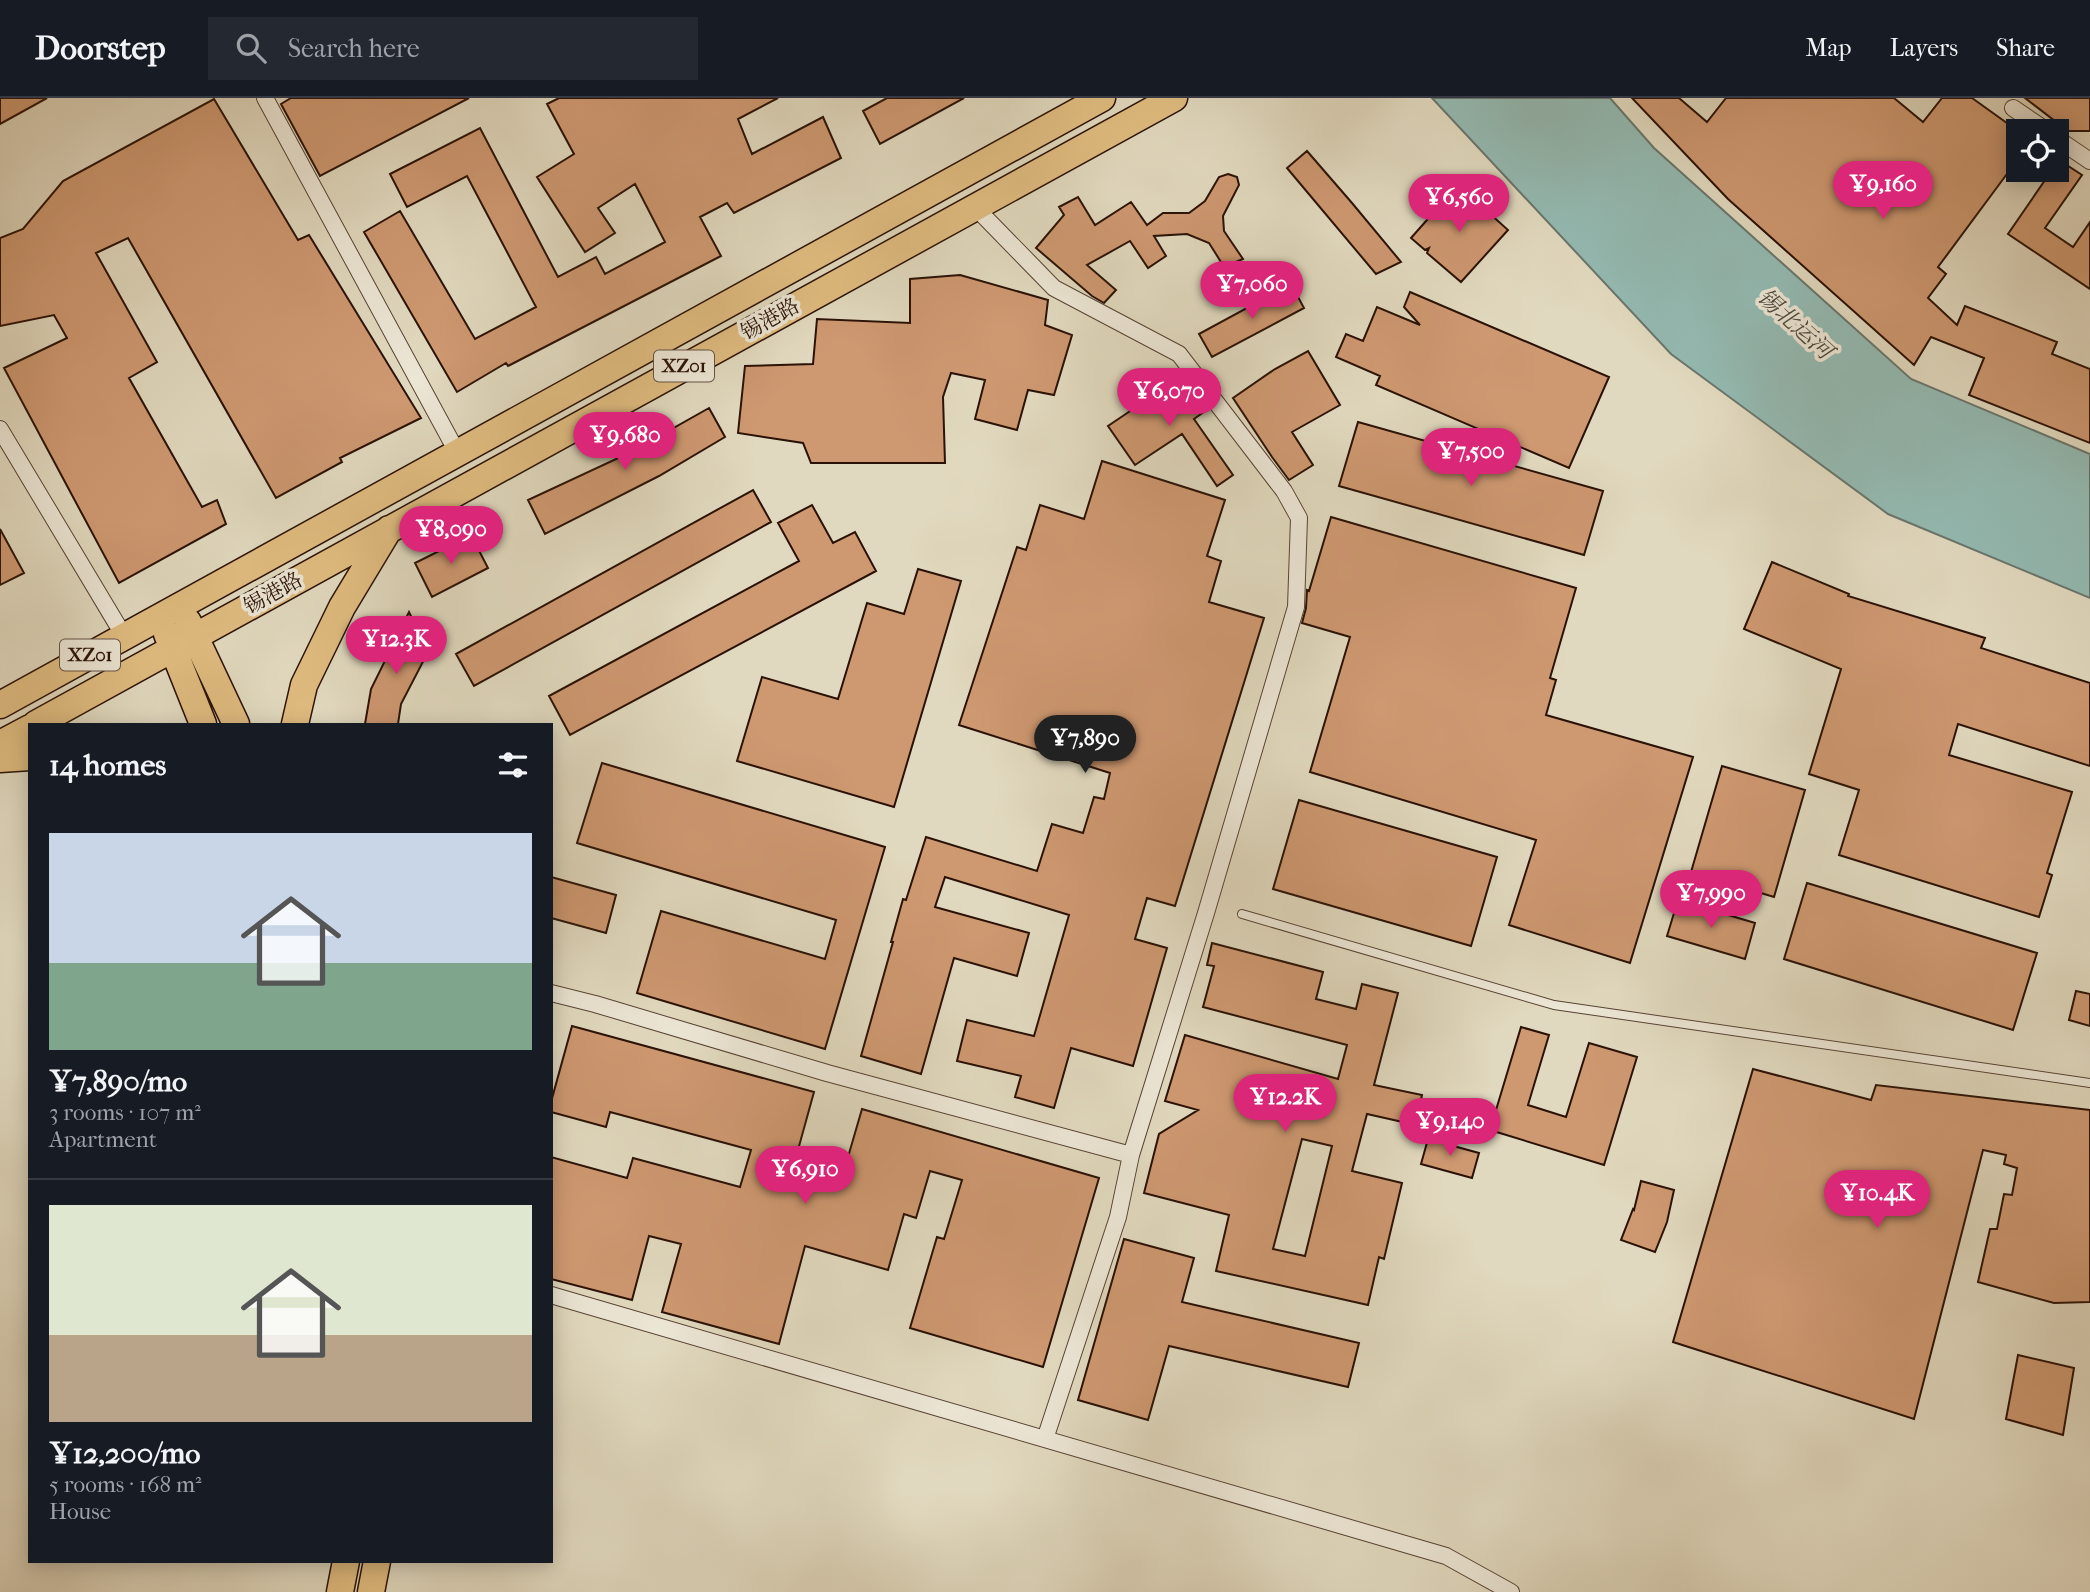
<!DOCTYPE html>
<meta charset="utf-8">
<style>
:root{--surface:#171b24;--page:#242831;--text:#f1f3f6;--muted:#9ea1a6;--line:#363941;--accent:#db2777}
body{margin:0;font-family:"IM FELL French Canon","Noto Serif SC",serif;background:var(--page);color:var(--text);height:100vh;display:flex;flex-direction:column;font-size:26px;white-space:nowrap}
*{box-sizing:border-box;margin:0}
p{font-size:23px;color:var(--muted)}
.icon{flex:none;width:38px;height:38px;fill:none;stroke:currentColor;stroke-width:2;stroke-linecap:round;stroke-linejoin:round}
.map{position:relative;flex:1;overflow:hidden}
.sheet{position:absolute;left:28px;top:625px;width:525px;height:840px;display:flex;flex-direction:column;background:var(--surface);border-radius:0px;box-shadow:0 4px 18px #0003}
.sheet>*{flex:none}
.tools{position:absolute;left:2006px;top:21px;display:grid;gap:14px}
.tools a{display:grid;place-items:center;width:63px;height:63px;border-radius:0px;background:var(--surface);box-shadow:0 4px 18px #0003;font-size:35px}
.price{position:absolute;translate:-50% -60px;padding:0 16px;border-radius:24px;background:var(--accent);color:#fff;font-size:23px;line-height:46px;filter:drop-shadow(0 2px 4px #0008)}
.price::after{content:'';position:absolute;left:50%;top:42px;width:21px;height:16px;margin-left:-10px;background:inherit;clip-path:polygon(0 0,100% 0,50% 100%)}
.price.on{background:#222;color:#fff}
ul{padding:0;list-style:none}
li{display:grid;align-content:center;gap:14px;height:371px;padding:0 21px}
li+li{border-top:2px solid var(--line)}
li span{display:grid;place-items:center;height:217px;border-radius:0px;color:#555}
li>.icon{margin-inline-start:auto}
span .icon{width:126px;height:126px;fill:#fffc;stroke-width:1}
li b{font-size:30px}
h2{display:flex;justify-content:space-between;align-items:center;height:84px;padding:0 21px;font-size:30px}
header{display:flex;align-items:center;gap:42px;box-sizing:border-box;height:98px;padding:0 35px;background:var(--surface);border-bottom:2px solid var(--line)}
header strong{font-size:33px}
nav{display:flex;gap:38px;margin-inline-start:auto;font-size:24px}
.search{width:490px;height:63px;background:var(--page);display:flex;align-items:center;gap:18px;box-sizing:border-box;padding:0 24px;border-radius:0px;color:var(--muted);font-size:26px}
.map>svg:first-child{display:block}
.water{fill:#94bab2;stroke:#6a766d;stroke-width:2}
.building{fill:#ce9871;stroke:#2a1106;stroke-width:2;fill-rule:evenodd}
.lines{fill:none;stroke-linecap:round;stroke-linejoin:round}
.service-casing{stroke:#584334;stroke-width:10}
.minor-casing{stroke:#584334;stroke-width:18}
.primary-casing{stroke:#2a1106;stroke-width:29}
.service{stroke:#ece6d5;stroke-width:8}
.minor{stroke:#ece6d5;stroke-width:16}
.primary{stroke:#e0bc80;stroke-width:26}
.labels{text-anchor:middle;dominant-baseline:central;stroke-width:7;stroke-linejoin:round;paint-order:stroke}
.shield{fill:#ece6d5;stroke:#645144;stroke-width:2}
.shield-label{font-size:19px;font-weight:bold;fill:#2a1106}
.street-label{font-size:21px;fill:#2a1106;stroke:#ece6d5}
.water-label{font-size:23px;font-style:italic;fill:#4f4c42;stroke:#ece6d5}
</style>
<header>
<strong>Doorstep</strong>
<div class="search"><svg class="icon" aria-label="search" viewBox="0 0 24 24"><circle cx="10" cy="10" r="6"/><path d="M15 15l6 6"/></svg>Search here</div>
<nav><a>Map</a><a>Layers</a><a>Share</a></nav>
</header>
<div class="map">
<svg width="2090" height="1494" viewBox="0 0 2090 1494">
<rect width="100%" height="100%" fill="#e1d9bf"/>
<filter id="stains"><feTurbulence type="fractalNoise" baseFrequency=".00286" numOctaves="4"/><feColorMatrix values="0 0 0 0 .2 0 0 0 0 .09 0 0 0 0 .02 0 0 0 .5 -.17"/></filter>
<radialGradient id="worn" r=".72"><stop offset=".6" stop-color="#630" stop-opacity="0"/><stop offset="1" stop-color="#630" stop-opacity=".3"/></radialGradient>
<path class="water" d="M1432,0H1610L1654,50L1911,281L2090,356V500L1888,416L1671,256Z"/>
<path class="building" d="M0,0H47L0,26Z
M291,0H469L320,78L281,6Z
M559,0H778L738,21L752,56L823,19L841,60L734,115L727,105L700,119L721,158L508,268L506,265L457,294L364,134L400,113L475,241L536,209L467,78L407,109L390,76L480,30L558,179L596,159L605,176L665,144L635,86L598,110L615,135L585,154L537,79L574,56L547,6Z
M887,0H964L880,46L863,13Z
M1632,0H1679L1707,24L1726,0H1894L1923,24L1942,0H1972L2018,33V61L1938,169L1946,176L1928,200L1957,227L1965,208L2057,244L2052,256L2090,271V345L1969,297L1984,260L1931,239L1914,267L1728,101Z
M2025,0H2090V33H2068Z
M214,1L298,142L309,137L421,320L340,360L342,364L276,400L128,140L96,155L157,264L129,280L202,409L217,402L226,426L119,485L4,270L67,240L54,217L0,228V140L23,131L63,83Z
M1307,53L1352,105L1401,164L1376,176L1287,70Z
M2059,62L2082,77L2045,130L2073,149L2090,124V191L2008,136L2052,72H2056Z
M1228,76L1237,79L1239,87L1223,118L1224,133L1243,161L1231,166L1221,164L1209,145L1187,136L1154,138L1166,158L1148,170L1130,143L1087,167L1116,192L1104,205L1092,198L1036,150L1064,117L1059,109L1078,99L1095,127L1131,104L1147,127L1163,115H1189L1205,103L1219,79Z
M1458,87L1508,132L1461,184L1427,155L1429,150L1425,152L1411,140Z
M960,177L1048,202L1045,227L1072,237L1054,297L1028,292L1017,332L975,321L985,282L951,275L943,299L945,365H811L803,345L738,335L745,268L813,266L817,221L910,225V181Z
M1291,186L1304,210L1212,259L1199,236Z
M1410,194L1609,279L1569,370L1376,287L1380,278L1336,259L1346,236L1363,243L1377,209L1420,227L1404,209Z
M1308,253L1340,307L1292,334L1313,367L1289,382L1272,359L1233,300L1275,271Z
M1182,278L1208,311L1194,321L1233,377L1217,388L1182,336L1135,367L1108,328Z
M709,310L725,339L659,378L545,436L528,402L657,342L656,340Z
M1358,324L1603,393L1584,457L1339,388Z
M1102,363L1225,402L1207,458L1221,463L1209,504L1264,520L1175,808L1147,800L1135,841L1167,850L1133,968L1071,950L1054,1010L1015,999L1021,978L957,963L967,922L1034,938L1069,817L945,779L935,809L1029,835L1017,878L954,860L921,976L861,958L893,844H891L903,801L906,802L926,739L1037,773L1052,726L1083,735L1094,699L1104,701L1110,675L959,627L1017,449L1026,452L1040,407L1084,421Z
M753,392L771,424L474,588L456,556Z
M812,407L833,445L855,434L876,473L570,637L549,598L799,463L778,425Z
M1331,419L1576,490L1550,580L1556,582L1546,617L1693,659L1630,865L1509,827L1536,742L1310,674L1350,539L1302,525L1306,510L1307,492L1309,493Z
M0,431L24,475L0,487Z
M471,437L488,470L432,499L415,465Z
M1772,464L1849,496L1848,498L1985,540L1981,550L2090,585V668L1958,626L1949,657L2072,694L2047,775L2052,777L2039,819L1839,757L1859,692L1809,676L1841,571L1744,531Z
M918,471L961,483L894,709L737,663L762,579L838,601L867,505L904,516Z
M409,514L428,554L401,606L398,626H365L371,591Z
M602,665L885,749L825,951L637,895L661,813L825,861L836,822L577,745Z
M1722,668L1805,692L1774,799L1691,774Z
M1299,702L1497,759L1471,848L1273,791Z
M551,779L616,797L606,835L551,820Z
M1807,785L2037,855L2013,932L1784,861Z
M1678,802L1755,825L1745,861L1667,838Z
M1212,845L1323,874L1316,901L1356,911L1362,886L1398,895L1374,987L1422,997L1416,1027L1367,1016L1352,1073L1402,1085L1384,1161L1379,1159L1368,1207L1216,1173L1229,1117L1144,1095L1159,1036L1198,1012L1165,1003L1185,937L1338,981L1347,947L1203,909L1214,868L1207,867ZM1302,1041L1332,1048L1305,1158L1273,1151Z
M2076,893L2090,896V928L2069,922Z
M572,928L814,994L793,1070L841,1083L862,1011L1099,1080L1043,1269L910,1230L937,1139L944,1141L962,1082L930,1073L916,1120L904,1116L888,1172L805,1148L779,1246L662,1214L681,1146L649,1138L632,1202L551,1181V1059L627,1080L633,1060L740,1089L751,1052L610,1014L606,1029L551,1014V1004Z
M1521,929L1549,937L1528,1007L1566,1019L1589,945L1637,959L1604,1067L1490,1032Z
M1753,971L1871,1002L1876,987L2090,1012V1204L2054,1205L1978,1184L1990,1131H1997L2004,1096L2012,1097L2017,1070L2004,1066L2006,1057L1983,1052L1914,1321L1673,1244Z
M1428,1041L1479,1055L1472,1080L1421,1066Z
M1641,1083L1674,1092L1667,1124L1655,1154L1621,1142L1633,1111L1634,1112Z
M1124,1141L1194,1160L1182,1204L1359,1245L1348,1289L1169,1248L1148,1322L1078,1302Z
M2018,1257L2074,1270L2063,1337L2006,1321Z"/>
<g class="lines">
<defs>
<path id="service" d="M1242,816L1554,907L2090,985"/>
<path id="minor" d="M265,0L457,354
M2013,10L2047,33
M2056,40L2090,63
M975,109L1054,190L1179,256L1284,393L1299,420L1296,509L1206,815L1131,1057L1118,1119L1045,1341
M0,331L124,538
M551,895L595,906L827,975L1131,1057
M551,1197L1446,1458L1511,1494"/>
<path id="primary" d="M188,524L236,626
M167,536L203,626
M0,607L1102,0
M36,626L1174,0
M295,626L304,587L342,509L389,431
M0,646L30,630
M0,661L30,659
M340,1494L346,1463
M371,1494L377,1463"/>
</defs>
<use href="#service" class="service-casing"/>
<use href="#minor" class="minor-casing"/>
<use href="#primary" class="primary-casing"/>
<use href="#service" class="service"/>
<use href="#minor" class="minor"/>
<use href="#primary" class="primary"/>
</g>
<g class="labels">
<g class="shield">
<rect x="654" y="252.5" width="60" height="31" rx="5"/>
<rect x="60" y="541.5" width="60" height="31" rx="5"/>
</g>
<g class="shield-label">
<text x="684" y="268">XZ01</text>
<text x="90" y="557">XZ01</text>
</g>
<g class="street-label">
<text transform="translate(770 221) rotate(-29)">锡港路</text>
<text transform="translate(273 495) rotate(-29)">锡港路</text>
</g>
<g class="water-label">
<text transform="translate(1795 226) rotate(42)">锡北运河</text>
</g>
</g>
<rect width="100%" height="100%" filter="url(#stains)"/>
<rect width="100%" height="100%" fill="url(#worn)"/>
</svg>
<div class="tools">
<a><svg class="icon" aria-label="locate" viewBox="0 0 24 24"><circle cx="12" cy="12" r="6"/><path d="M12 2v4M12 18v4M2 12h4M18 12h4"/></svg></a>
</div>
<b class="price" style="left:1883px;top:123px">¥9,160</b>
<b class="price" style="left:1459px;top:136px">¥6,560</b>
<b class="price" style="left:1252px;top:223px">¥7,060</b>
<b class="price" style="left:1169px;top:330px">¥6,070</b>
<b class="price" style="left:625px;top:374px">¥9,680</b>
<b class="price" style="left:1471px;top:390px">¥7,500</b>
<b class="price" style="left:451px;top:468px">¥8,090</b>
<b class="price" style="left:396px;top:578px">¥12.3K</b>
<b class="price on" style="left:1085px;top:677px">¥7,890</b>
<b class="price" style="left:1711px;top:832px">¥7,990</b>
<b class="price" style="left:1285px;top:1036px">¥12.2K</b>
<b class="price" style="left:1450px;top:1060px">¥9,140</b>
<b class="price" style="left:805px;top:1108px">¥6,910</b>
<b class="price" style="left:1877px;top:1132px">¥10.4K</b>
<section class="sheet">
<h2>14 homes<svg class="icon" aria-label="filters" viewBox="0 0 24 24"><path d="M4 7h16M4 17h16"/><circle cx="9" cy="7" r="2"/><circle cx="15" cy="17" r="2"/></svg></h2>
<ul>
<li><span style="background:linear-gradient(#c9d6e8 60%,#7fa58c 0)"><svg class="icon" aria-label="home" viewBox="0 0 24 24"><path d="M3 11l9-7 9 7M6 9v11h12V9"/></svg></span><div><b>¥7,890/mo</b><p>3 rooms · 107 m²</p><p>Apartment</p></div></li>
<li><span style="background:linear-gradient(#dfe7d0 60%,#b9a48a 0)"><svg class="icon" aria-label="home" viewBox="0 0 24 24"><path d="M3 11l9-7 9 7M6 9v11h12V9"/></svg></span><div><b>¥12,200/mo</b><p>5 rooms · 168 m²</p><p>House</p></div></li>
</ul>
</section>
</div>
